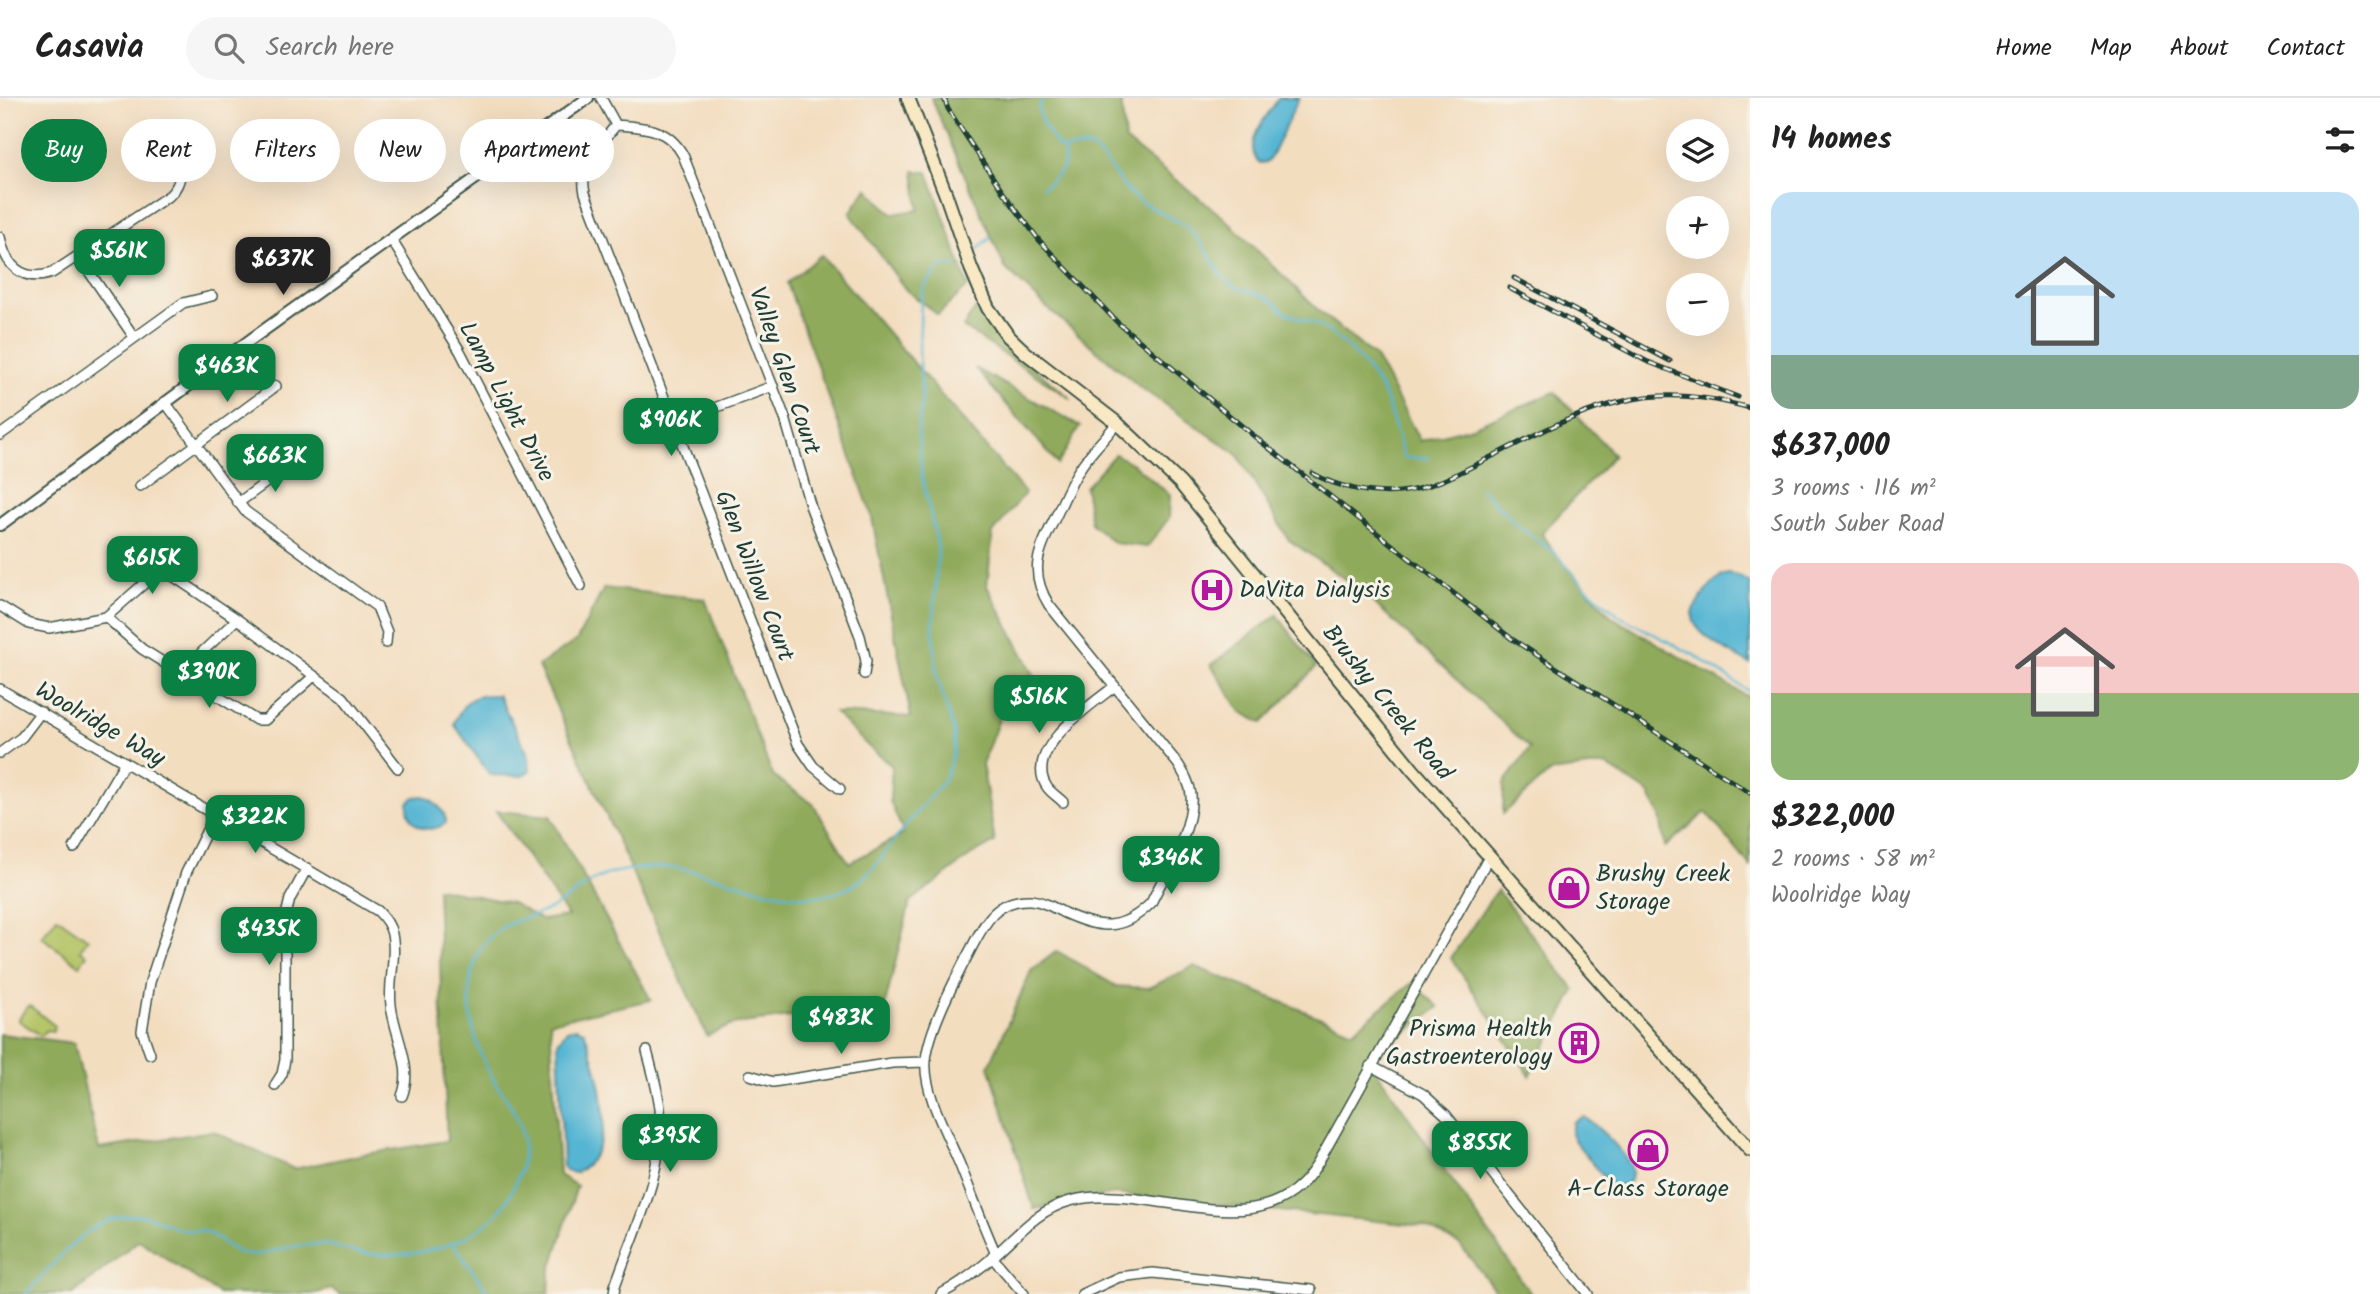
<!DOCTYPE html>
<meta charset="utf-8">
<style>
:root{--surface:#fff;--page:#f6f6f6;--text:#222;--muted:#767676;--line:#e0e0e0;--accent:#0b8043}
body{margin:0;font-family:Kalam,sans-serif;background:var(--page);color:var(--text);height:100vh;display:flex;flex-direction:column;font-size:26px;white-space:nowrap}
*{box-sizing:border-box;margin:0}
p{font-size:23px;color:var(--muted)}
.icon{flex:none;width:38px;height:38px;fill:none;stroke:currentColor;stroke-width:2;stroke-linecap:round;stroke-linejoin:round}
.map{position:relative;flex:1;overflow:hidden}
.drawer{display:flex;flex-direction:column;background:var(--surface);width:630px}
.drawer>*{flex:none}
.guide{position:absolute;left:21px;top:21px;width:665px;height:63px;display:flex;gap:14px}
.fabs{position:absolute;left:1666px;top:21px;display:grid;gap:14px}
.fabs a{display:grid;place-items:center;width:63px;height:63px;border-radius:50%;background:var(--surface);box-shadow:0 7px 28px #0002;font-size:35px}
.price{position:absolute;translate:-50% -60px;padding:0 16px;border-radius:14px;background:var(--accent);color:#fff;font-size:23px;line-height:46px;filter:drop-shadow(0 2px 4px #0008)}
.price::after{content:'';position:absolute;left:50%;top:42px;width:21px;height:16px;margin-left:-10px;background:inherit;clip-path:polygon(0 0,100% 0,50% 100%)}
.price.current{background:#222;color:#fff}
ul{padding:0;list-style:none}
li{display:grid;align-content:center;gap:14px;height:371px;padding:0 21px}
li span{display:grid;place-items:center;height:217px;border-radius:21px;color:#555}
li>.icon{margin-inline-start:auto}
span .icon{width:126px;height:126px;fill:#fffc;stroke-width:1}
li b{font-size:30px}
h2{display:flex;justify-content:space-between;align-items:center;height:84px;padding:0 21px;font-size:30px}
.tag{padding:0 24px;border-radius:32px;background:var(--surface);box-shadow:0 7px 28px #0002;font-size:24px;line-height:63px}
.tag.current{background:var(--accent);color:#fff}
header{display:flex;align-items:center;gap:42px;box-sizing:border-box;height:98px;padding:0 35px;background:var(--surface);border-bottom:2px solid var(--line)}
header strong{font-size:33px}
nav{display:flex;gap:38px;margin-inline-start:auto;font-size:24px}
.search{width:490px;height:63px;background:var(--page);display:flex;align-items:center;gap:18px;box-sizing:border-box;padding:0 24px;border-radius:38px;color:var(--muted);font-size:26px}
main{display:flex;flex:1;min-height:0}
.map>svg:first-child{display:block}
.green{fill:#b5c567;stroke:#6a814e;stroke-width:2}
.forest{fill:#90aa5c;stroke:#587448;stroke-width:2}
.water{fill:#55b5d3;stroke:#3a7984;stroke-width:2}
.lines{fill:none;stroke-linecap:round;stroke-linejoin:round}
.stream{stroke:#55b5d3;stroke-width:2.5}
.minor-casing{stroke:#3f5549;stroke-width:12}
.tertiary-casing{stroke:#3f5549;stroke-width:14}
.secondary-casing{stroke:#3f5549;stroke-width:16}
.minor{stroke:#fff;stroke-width:9}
.tertiary{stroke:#fff;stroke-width:10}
.secondary{stroke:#f8e8c3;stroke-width:12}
.rail-casing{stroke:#1f3d34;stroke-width:5}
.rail{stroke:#f7f3e8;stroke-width:2.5;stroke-dasharray:8;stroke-linecap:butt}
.labels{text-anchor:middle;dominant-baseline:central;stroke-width:6;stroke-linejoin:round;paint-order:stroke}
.street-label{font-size:24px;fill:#1f3d34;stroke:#f7f3e8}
.poi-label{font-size:24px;fill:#1f3d34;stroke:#f7f3e8;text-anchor:start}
</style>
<header>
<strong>Casavia</strong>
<div class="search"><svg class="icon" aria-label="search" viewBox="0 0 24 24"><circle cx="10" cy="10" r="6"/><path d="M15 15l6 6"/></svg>Search here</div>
<nav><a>Home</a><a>Map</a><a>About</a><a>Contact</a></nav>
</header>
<main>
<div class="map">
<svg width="1750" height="1196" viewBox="0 0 1750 1196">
<rect width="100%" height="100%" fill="#f7f3e8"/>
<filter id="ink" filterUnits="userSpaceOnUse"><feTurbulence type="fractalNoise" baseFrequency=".0143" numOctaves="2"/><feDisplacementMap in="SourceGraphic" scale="14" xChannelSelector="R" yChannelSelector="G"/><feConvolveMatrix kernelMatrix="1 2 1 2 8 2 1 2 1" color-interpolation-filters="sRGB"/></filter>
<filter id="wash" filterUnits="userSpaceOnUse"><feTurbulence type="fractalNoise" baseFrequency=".00686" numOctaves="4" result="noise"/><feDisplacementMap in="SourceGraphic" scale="28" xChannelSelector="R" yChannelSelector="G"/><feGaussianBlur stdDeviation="1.57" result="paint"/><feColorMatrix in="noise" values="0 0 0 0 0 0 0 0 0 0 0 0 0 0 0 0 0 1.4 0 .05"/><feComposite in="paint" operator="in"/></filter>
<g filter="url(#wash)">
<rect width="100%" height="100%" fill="#f3ddbf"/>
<path class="green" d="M57,819L88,841L80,852L87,857L79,867L42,839Z
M30,908L55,928L53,933L46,932L41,938L18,922L26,910Z"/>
<path class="forest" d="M931,0H1121L1125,42L1223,119L1319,213L1376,260L1420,343L1472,329L1555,294L1614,357L1542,435L1554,454L1612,519L1750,600V768L1706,714L1665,749L1660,718L1649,695L1605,667L1550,674L1503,716L1504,685L1530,650L1358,490L1289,442L1237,356L1141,290L1046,209L1005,170Z
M914,73L928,74L968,188L938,217L906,192L850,115L867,90L892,116L919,112Z
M821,157L1025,395L993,435L987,488L1040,588L1002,614L982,666L995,744L970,758L910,804L885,907L734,926L707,938L538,568L577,542L604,490L705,501L773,678L813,706L849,765L904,736L890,703L892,668L869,649L835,615L911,619L871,415L787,185Z
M978,207L1003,244L1071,301L963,229Z
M975,270L1080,328L1058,366Z
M1115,356L1133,366L1170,397L1169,420L1147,449L1114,445L1091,425L1085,389Z
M1277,517L1316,569L1262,625L1241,614L1211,567Z
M496,713L550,718L651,902L550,924L559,1077L577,1088L550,1175L549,1196H340L331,1191L312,1196H219L139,1142L73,1196H0V936L74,945L99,1051L213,1033L294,1071L360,1057L447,1043L437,790L512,805L542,822L568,818Z
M1497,792L1575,892L1530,978L1451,860Z
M1057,853L1116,888L1149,890L1194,868L1353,933L1412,885L1439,909L1369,962L1531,1196H1498L1460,1147L1424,1128L1115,1096L1034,1111L989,968L1031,873Z"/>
<path class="water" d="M1279,0H1299L1271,59L1267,64L1259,65C1241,45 1267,18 1279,0Z
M1728,476L1738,478L1750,485V566C1735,557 1691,536 1693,517C1693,510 1699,503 1703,497C1710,488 1716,479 1728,476Z
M498,597L528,656L530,672L522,678L490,677L454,626C464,602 472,596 498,597Z
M423,698C434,702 446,713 446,725C428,738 406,728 408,705L414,699Z
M576,930L584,933C599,973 623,1048 576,1075L566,1073L563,1068L558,944L567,932Z
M1584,1019C1596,1027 1633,1060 1632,1075C1632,1080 1630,1082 1627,1086L1617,1089L1608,1085L1574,1042L1571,1036L1573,1024Z"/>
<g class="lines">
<path class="stream" d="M1043,0L1039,9L1041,22L1057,48L1064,51L1091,49C1109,62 1116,83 1132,97C1152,114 1178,118 1195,137C1208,151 1215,173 1229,185C1241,194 1256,193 1269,201C1275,204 1279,210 1285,214C1296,220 1309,222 1320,228C1342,240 1366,267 1380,289C1391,307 1397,339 1404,360H1429
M1043,90C1059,76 1067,73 1064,51
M977,152L990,140
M1481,391L1518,428L1554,454L1586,489L1621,519L1694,557L1750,594
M453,1145L489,1196
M26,1196C57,1163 87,1117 138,1117C154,1117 167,1128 183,1132C189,1133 196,1132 203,1133C219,1137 228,1153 244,1156C259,1159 274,1152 290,1149C302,1147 319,1145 330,1147C341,1150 352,1154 363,1155C385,1158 409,1157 430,1152C460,1145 492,1129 507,1102C520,1079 528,1057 521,1031C515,1009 498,991 488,972C468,931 456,867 496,834C513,820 534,820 552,810C569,801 585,785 603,778C618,772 641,770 657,769C716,768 793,818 848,790C872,778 887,751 903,731C916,715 929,700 943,684L949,670L954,651V634L937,578L933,532L938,448L922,379L918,331L922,302L919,253L921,204L924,189L940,168H956"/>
</g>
</g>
<g filter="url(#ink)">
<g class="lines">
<defs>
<path id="minor" d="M601,0L616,27C599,49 578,65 585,95L798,646L813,668L840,691
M616,27C645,29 668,30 683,57L785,320L811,410L860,538L866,563L864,576
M0,139C5,167 22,185 52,175L170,97C183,84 182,71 176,55
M391,141L460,253L581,488
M79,159L134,239
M165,304L245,413L377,509L387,534L386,545
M674,325L773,288
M0,337L183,205L212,198
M140,388L276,288
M238,405L294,364
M161,470L237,521L343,599L398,670
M0,508L29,526L49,530L106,519L179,455
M106,519L142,551L256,622H265L314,578
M179,576L237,521
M0,591L378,813C384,819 390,827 392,836C397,859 388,884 391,907C394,936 414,969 402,998
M0,655L22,639L41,614
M1063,704C1058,699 1050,694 1047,689C1022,652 1091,607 1115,588
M74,750L125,664
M150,956L142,933L150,884L186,775L215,716
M1371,968L1423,996L1446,1017L1588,1196
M750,977L773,984L892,965L926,964
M275,987L282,976L285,962V821L290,801L307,770
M996,1156C983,1127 972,1097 960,1067C948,1038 923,994 926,962C929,930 957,878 972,849C985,824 997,801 1030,802C1042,803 1053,809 1064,815C1099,831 1122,834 1151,805C1165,775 1194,731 1191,697C1190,685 1184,676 1178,666L1049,507C1027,471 1040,451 1057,416C1064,401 1070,386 1079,372C1089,355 1105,341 1117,325
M992,1159L1024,1196
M614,1196L615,1188C635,1131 665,1073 660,1011C658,992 652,972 647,953
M941,1196C960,1186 977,1173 993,1159C1018,1137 1037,1112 1070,1103C1153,1081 1263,1157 1318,1065L1489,759
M1082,1196L1119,1179L1153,1175L1311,1192"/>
<path id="tertiary" d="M0,427L253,240L588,0"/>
<path id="secondary" d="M908,0L946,97L971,170L988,210L1008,238L1026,255L1117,325L1180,385L1413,672L1750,1052"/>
</defs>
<use href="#minor" class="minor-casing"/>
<use href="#tertiary" class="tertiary-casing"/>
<use href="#secondary" class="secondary-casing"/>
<use href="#minor" class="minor"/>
<use href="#tertiary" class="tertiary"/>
<use href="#secondary" class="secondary"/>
<defs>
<path id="rail" d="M944,0L948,11L1002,93L1039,142L1117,224L1260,343L1512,541L1750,695
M1514,180L1670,263
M1509,190L1646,263L1738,299
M1312,375C1336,389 1372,397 1400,394C1430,391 1459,375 1485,362C1531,339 1577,313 1628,302C1668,293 1711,299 1750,310"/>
</defs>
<use href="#rail" class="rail-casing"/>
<use href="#rail" class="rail"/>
</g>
</g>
<defs>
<symbol id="hospital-ring" viewBox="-11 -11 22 22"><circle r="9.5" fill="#f7f3e8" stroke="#b5179e" stroke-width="1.5"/><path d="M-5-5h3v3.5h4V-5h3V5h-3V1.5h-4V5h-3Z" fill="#b5179e"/></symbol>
<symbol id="shop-ring" viewBox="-11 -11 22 22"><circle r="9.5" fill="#f7f3e8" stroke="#b5179e" stroke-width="1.5"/><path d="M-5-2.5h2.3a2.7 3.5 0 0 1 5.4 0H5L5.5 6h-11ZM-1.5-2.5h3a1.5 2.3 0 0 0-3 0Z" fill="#b5179e"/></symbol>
<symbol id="building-ring" viewBox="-11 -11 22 22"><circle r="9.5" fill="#f7f3e8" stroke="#b5179e" stroke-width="1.5"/><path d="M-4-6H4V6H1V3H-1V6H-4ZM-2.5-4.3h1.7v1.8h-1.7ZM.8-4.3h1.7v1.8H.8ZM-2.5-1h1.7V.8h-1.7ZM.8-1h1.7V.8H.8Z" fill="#b5179e"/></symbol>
</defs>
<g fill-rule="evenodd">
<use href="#hospital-ring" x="1190" y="470" width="44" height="44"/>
<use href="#shop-ring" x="1547" y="768" width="44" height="44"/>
<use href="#building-ring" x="1557" y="923" width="44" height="44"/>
<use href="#shop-ring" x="1626" y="1030" width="44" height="44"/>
</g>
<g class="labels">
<g class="street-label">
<text transform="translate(784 273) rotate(71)">Valley Glen Court</text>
<text transform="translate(506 304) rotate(62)">Lamp Light Drive</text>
<text transform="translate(754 478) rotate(69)">Glen Willow Court</text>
<text transform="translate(1387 605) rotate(51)">Brushy Creek Road</text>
<text transform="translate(100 627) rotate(30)">Woolridge Way</text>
</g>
<g class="poi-label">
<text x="1239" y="492">DaVita Dialysis</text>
<text x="1596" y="776">Brushy Creek<tspan x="1596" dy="28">Storage</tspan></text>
<text x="1552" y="931" text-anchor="end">Prisma Health<tspan x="1552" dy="28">Gastroenterology</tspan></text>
<text x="1648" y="1091" text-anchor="middle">A-Class Storage</text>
</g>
</g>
</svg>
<div class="fabs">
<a><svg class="icon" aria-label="layers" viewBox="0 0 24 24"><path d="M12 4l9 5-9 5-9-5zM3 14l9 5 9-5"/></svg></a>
<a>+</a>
<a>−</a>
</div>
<b class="price" style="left:119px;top:191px">$561K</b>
<b class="price current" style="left:283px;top:199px">$637K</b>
<b class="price" style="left:227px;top:306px">$463K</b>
<b class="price" style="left:671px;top:360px">$906K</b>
<b class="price" style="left:275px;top:396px">$663K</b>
<b class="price" style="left:152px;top:498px">$615K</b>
<b class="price" style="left:209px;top:612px">$390K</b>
<b class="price" style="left:1039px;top:637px">$516K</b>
<b class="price" style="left:255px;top:757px">$322K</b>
<b class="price" style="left:1171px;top:798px">$346K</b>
<b class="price" style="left:269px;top:869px">$435K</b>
<b class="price" style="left:841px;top:958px">$483K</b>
<b class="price" style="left:670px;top:1076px">$395K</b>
<b class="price" style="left:1480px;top:1083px">$855K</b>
<div class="guide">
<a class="tag current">Buy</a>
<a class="tag">Rent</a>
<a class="tag">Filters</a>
<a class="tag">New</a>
<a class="tag">Apartment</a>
</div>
</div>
<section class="drawer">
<h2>14 homes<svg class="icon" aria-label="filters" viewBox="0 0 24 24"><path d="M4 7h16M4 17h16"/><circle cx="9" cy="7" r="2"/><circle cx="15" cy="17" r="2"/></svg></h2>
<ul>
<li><span style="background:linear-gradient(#bfe0f5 75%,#7fa58c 0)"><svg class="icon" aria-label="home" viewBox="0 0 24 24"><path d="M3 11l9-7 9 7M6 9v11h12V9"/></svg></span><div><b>$637,000</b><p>3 rooms · 116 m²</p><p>South Suber Road</p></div></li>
<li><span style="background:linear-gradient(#f6c9c9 60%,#8fb573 0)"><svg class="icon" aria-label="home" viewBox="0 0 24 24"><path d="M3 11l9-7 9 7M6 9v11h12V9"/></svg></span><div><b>$322,000</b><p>2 rooms · 58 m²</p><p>Woolridge Way</p></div></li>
</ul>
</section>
</main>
